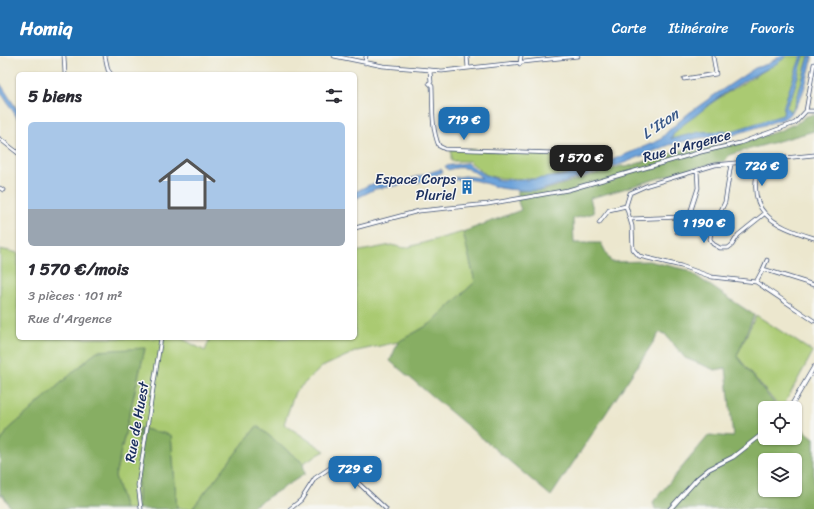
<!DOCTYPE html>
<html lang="fr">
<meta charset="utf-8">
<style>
:root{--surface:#fff;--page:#f2f2f3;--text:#2b2b33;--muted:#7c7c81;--line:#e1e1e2;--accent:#1f6fb2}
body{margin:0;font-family:Sriracha,sans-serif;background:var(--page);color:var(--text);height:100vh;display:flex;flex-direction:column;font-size:15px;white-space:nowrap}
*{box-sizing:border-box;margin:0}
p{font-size:13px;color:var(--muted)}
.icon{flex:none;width:22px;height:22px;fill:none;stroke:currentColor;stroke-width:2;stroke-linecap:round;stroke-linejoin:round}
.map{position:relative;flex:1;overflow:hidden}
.panel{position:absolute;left:16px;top:16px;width:341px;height:268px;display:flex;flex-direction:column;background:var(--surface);border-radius:6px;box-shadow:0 1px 3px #0004}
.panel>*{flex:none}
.controls{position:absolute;left:758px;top:345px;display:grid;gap:8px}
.controls a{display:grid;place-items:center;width:44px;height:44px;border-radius:6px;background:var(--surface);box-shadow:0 1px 3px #0004;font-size:20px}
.price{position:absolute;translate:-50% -34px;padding:0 9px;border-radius:8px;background:var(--accent);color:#fff;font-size:13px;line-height:26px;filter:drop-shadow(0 1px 2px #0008)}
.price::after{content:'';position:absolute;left:50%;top:24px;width:12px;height:9px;margin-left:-6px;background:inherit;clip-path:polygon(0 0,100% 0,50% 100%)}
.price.on{background:#222;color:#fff}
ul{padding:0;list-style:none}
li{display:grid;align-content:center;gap:8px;height:212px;padding:0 12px}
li+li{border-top:1px solid var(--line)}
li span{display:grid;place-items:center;height:124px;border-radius:6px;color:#555}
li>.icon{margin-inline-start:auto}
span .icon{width:72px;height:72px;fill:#fffc;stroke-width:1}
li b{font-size:17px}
h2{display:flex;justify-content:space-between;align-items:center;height:48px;padding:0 12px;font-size:17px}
header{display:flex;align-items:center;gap:24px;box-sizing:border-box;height:56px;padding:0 20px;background:var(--accent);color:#fff}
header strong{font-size:19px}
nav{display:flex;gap:22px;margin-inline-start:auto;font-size:14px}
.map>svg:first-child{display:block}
.green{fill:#aaca72;stroke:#627c68}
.forest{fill:#87ae64;stroke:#516e61;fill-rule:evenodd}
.water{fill:#6da3da;stroke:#44699c}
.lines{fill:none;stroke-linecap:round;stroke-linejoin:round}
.minor-casing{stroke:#3a4b6f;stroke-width:4.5}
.tertiary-casing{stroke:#3a4b6f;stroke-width:5}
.minor{stroke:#fff;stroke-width:3}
.tertiary{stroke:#fff;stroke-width:3.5}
.labels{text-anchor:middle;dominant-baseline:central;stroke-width:3;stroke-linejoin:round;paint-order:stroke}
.street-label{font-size:14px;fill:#1b2f5e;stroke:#f6f6f2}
.poi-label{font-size:14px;fill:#1b2f5e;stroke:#f6f6f2;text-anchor:end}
.water-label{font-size:15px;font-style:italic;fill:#385889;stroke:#f6f6f2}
</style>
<header>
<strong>Homiq</strong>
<nav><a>Carte</a><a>Itinéraire</a><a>Favoris</a></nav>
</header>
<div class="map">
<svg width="814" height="453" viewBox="0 0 814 453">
<rect width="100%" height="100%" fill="#f6f6f2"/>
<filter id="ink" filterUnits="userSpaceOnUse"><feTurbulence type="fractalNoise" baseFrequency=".025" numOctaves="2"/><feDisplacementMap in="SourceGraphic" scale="8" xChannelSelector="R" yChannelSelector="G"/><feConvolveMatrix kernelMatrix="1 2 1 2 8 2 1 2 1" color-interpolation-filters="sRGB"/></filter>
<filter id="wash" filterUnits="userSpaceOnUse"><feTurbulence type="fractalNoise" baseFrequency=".012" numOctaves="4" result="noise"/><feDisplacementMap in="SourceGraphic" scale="16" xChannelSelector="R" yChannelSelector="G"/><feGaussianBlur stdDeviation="0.9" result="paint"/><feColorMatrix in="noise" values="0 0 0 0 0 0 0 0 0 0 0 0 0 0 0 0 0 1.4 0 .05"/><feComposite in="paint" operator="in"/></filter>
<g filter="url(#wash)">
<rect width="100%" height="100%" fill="#ece7ce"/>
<path class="green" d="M787,0H801L785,47L784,59L732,75L705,76L671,84C676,61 767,16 787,0Z
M804,0H809L795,50L789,56L786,51L792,39Z
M451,93L568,99L571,116L544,123L498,122L486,119L469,105H451Z
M463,176L475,226L430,268L398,286L357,295L322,311L295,336L284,368L325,395L303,407L257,370L192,453H177L171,379L139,372L138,453H125L115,420L145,293L97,295L8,374L0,387V193L18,197V282H181L205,295L210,282H355V196L391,189L405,192Z
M756,259L813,296L782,352H780L737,300Z"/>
<path class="forest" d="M814,58V75L729,99L725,105C679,114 635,131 590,142L594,157L573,163L574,187H601L611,206L649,205L687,214L754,259L737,300L778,352H765V382H795V367L814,382V453H655L653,446L709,379L733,381L726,312L715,314L685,302L665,278L660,276L551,440L390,305L398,286L430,268L475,226L463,176L521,154L518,146V135L545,134L621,110L626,111L693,91L697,93L726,88L734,89L779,75L801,65L804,61ZM765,404H795V434H765Z
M145,292L115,420L125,453H11L3,439H0V387L8,374L97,295Z
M257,370L303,407L305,418L249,453H192Z
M139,372L171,379L177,453H138Z"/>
<path class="water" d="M780,0H787C777,8 769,12 759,17C736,28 715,44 695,60C687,66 675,73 671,83L700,76L732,75L783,59L784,49L801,0H804L792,39L786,51L790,56L795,50L809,0H813C807,21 803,52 783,63L733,79L699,82L669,89L624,107L541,134C529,135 508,134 496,131C482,126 468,121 453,124V122L465,120L482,122C471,112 462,109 448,114L445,110L467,107L485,119L499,124H527L561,120L610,105L660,84L668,75L689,57L713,40L755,12L768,8Z
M0,27L18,55V63L0,35Z
M441,113L443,116L419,126L375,133L355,143V136L369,129L404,125Z"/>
</g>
<g filter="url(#ink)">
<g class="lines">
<defs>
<path id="minor" d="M64,0L65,18
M105,0L108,14L111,18
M334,0L383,10L442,15L578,0
M467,0L468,12
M365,7L366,0
M520,8L521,0
M430,15L431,26L429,27L432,30C433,49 431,72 439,90L445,93L554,97L557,95
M684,23L716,18L713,0
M806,55H814
M0,83L18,97
M760,106C744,156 772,169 814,182
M731,108L725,146L711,176L710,183L713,188L720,192H728L732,189L738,179L764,158
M0,132L3,134
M626,150L632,170L633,193L639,200L681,210L712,221L756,226L814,265
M690,157L698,132L697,114
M681,161L690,157L703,160
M630,163L681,161L679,175L677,176
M599,167L609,154L626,150L630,137L648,129L715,109L814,99
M355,172L419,155L488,148L568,134L701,96L740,87L795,67L806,55L814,8
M767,204L763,213L814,229
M756,226L763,213
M141,453L138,429L161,282
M290,453L301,444L315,422L333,410L336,406L386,453"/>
<path id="tertiary" d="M790,352L814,311
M670,453L698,422L709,413L733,401L765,376"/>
</defs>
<use href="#minor" class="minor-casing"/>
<use href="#tertiary" class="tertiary-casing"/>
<use href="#minor" class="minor"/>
<use href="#tertiary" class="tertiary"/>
</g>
</g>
<defs>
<symbol id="building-bare" viewBox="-9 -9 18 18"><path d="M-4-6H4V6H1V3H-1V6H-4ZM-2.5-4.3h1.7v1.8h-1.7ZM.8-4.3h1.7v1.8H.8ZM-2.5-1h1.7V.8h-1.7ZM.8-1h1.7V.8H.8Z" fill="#1f6fb2" stroke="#f6f6f2" stroke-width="2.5" paint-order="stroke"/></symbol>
</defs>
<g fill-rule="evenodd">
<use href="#building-bare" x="457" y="121" width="20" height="20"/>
</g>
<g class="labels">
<g class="street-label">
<text transform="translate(687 90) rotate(-15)">Rue d'Argence</text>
<text transform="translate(137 366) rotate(-80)">Rue de Huest</text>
</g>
<g class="poi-label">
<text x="456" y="123">Espace Corps<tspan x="456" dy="16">Pluriel</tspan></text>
</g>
<g class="water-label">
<text transform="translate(660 68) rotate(-34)">L'Iton</text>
</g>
</g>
</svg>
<div class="controls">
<a><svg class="icon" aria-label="locate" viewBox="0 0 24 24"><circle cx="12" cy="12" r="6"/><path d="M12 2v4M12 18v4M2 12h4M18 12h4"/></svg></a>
<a><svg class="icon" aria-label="layers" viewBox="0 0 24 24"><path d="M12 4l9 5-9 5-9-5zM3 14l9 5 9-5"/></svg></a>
</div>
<b class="price" style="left:464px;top:85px">719 €</b>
<b class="price on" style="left:581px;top:123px">1 570 €</b>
<b class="price" style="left:762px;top:131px">726 €</b>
<b class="price" style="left:704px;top:188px">1 190 €</b>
<b class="price" style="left:355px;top:434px">729 €</b>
<section class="panel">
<h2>5 biens<svg class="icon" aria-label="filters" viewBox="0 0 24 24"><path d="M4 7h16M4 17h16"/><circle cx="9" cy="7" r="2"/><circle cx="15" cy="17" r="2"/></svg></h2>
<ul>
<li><span style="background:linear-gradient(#a9c7e8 70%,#9aa5b1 0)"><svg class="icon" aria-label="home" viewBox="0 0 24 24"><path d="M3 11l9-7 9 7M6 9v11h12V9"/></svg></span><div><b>1 570 €/mois</b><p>3 pièces · 101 m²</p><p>Rue d'Argence</p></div></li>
</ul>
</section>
</div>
